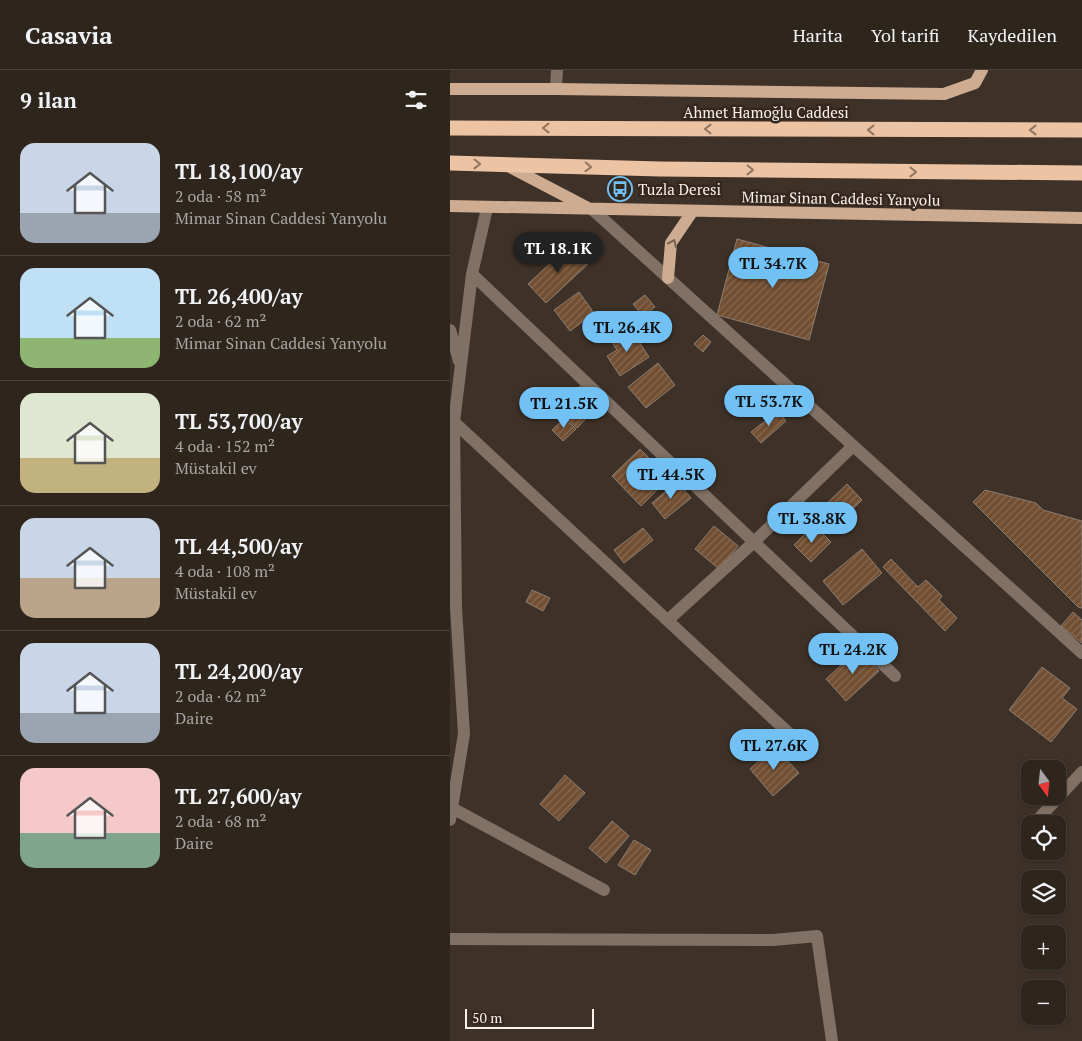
<!DOCTYPE html>
<html lang="tr">
<meta charset="utf-8">
<style>
:root{--surface:#2e251d;--page:#3a312a;--text:#f1f3f6;--muted:#a7a5a4;--line:#49423b;--accent:#72c1f5}
body{margin:0;font-family:"PT Serif",serif;background:var(--page);color:var(--text);height:100vh;display:flex;flex-direction:column;font-size:19px;white-space:nowrap}
*{box-sizing:border-box;margin:0}
p{font-size:16px;color:var(--muted)}
.icon{flex:none;width:28px;height:28px;fill:none;stroke:currentColor;stroke-width:2;stroke-linecap:round;stroke-linejoin:round}
.map{position:relative;flex:1;overflow:hidden}
.sheet{display:flex;flex-direction:column;background:var(--surface);width:450px}
.sheet>*{flex:none}
.needle{width:32px;rotate:165deg}
.tools{position:absolute;left:571px;top:690px;display:grid;gap:10px}
.tools a{display:grid;place-items:center;width:45px;height:45px;border-radius:10px;background:var(--surface);box-shadow:0 1px 4px #0004,0 0 0 1px var(--line);font-size:25px}
.scale{position:absolute;left:15px;bottom:12px;width:129px;box-sizing:border-box;padding-left:5px;border:2px solid #faf1eb;border-top:0;font-size:14px;line-height:18px;white-space:nowrap;color:#faf1eb;-webkit-text-stroke:4px #34271e;paint-order:stroke}
.price{position:absolute;translate:-50% -42px;padding:0 11px;border-radius:18px;background:var(--accent);color:#111;font-size:16px;line-height:32px;filter:drop-shadow(0 1px 2px #0008)}
.price::after{content:'';position:absolute;left:50%;top:30px;width:15px;height:11px;margin-left:-8px;background:inherit;clip-path:polygon(0 0,100% 0,50% 100%)}
.price.selected{background:#222;color:#fff}
ul{padding:0;list-style:none}
li{display:flex;align-items:center;gap:15px;height:125px;padding:0 20px}
li+li{border-top:1px solid var(--line)}
li span{display:grid;place-items:center;flex:none;width:140px;height:100px;border-radius:15px;color:#555}
li>.icon{margin-inline-start:auto}
span .icon{width:60px;height:60px;fill:#fffc;stroke-width:1}
li b{font-size:21px}
h2{display:flex;justify-content:space-between;align-items:center;height:60px;padding:0 20px;font-size:21px}
header{display:flex;align-items:center;gap:30px;box-sizing:border-box;height:70px;padding:0 25px;background:var(--surface);border-bottom:1px solid var(--line)}
header strong{font-size:24px}
nav{display:flex;gap:28px;margin-inline-start:auto;font-size:18px}
main{display:flex;flex:1;min-height:0}
.map>svg:first-child{display:block}
.building{fill:url(#building-hatch);stroke:#8d7e72}
.lines{fill:none;stroke-linecap:round;stroke-linejoin:round}
.minor{stroke:#817164;stroke-width:12}
.major{stroke:#ceac92;stroke-width:12}
.highway{stroke:#ecc3a3;stroke-width:15}
.oneway{stroke:#907560}
.oneway2{stroke:#796352}
.labels{text-anchor:middle;dominant-baseline:central;stroke-width:5;stroke-linejoin:round;paint-order:stroke}
.street-label{font-size:15px;fill:#faf1eb;stroke:#34271e}
.poi-label{font-size:15px;fill:#faf1eb;stroke:#34271e;text-anchor:start}
</style>
<header>
<strong>Casavia</strong>
<nav><a>Harita</a><a>Yol tarifi</a><a>Kaydedilen</a></nav>
</header>
<main>
<section class="sheet">
<h2>9 ilan<svg class="icon" aria-label="filters" viewBox="0 0 24 24"><path d="M4 7h16M4 17h16"/><circle cx="9" cy="7" r="2"/><circle cx="15" cy="17" r="2"/></svg></h2>
<ul>
<li><span style="background:linear-gradient(#c9d6e8 70%,#9aa5b1 0)"><svg class="icon" aria-label="home" viewBox="0 0 24 24"><path d="M3 11l9-7 9 7M6 9v11h12V9"/></svg></span><div><b>TL 18,100/ay</b><p>2 oda · 58 m²</p><p>Mimar Sinan Caddesi Yanyolu</p></div></li>
<li><span style="background:linear-gradient(#bfe0f5 70%,#8fb573 0)"><svg class="icon" aria-label="home" viewBox="0 0 24 24"><path d="M3 11l9-7 9 7M6 9v11h12V9"/></svg></span><div><b>TL 26,400/ay</b><p>2 oda · 62 m²</p><p>Mimar Sinan Caddesi Yanyolu</p></div></li>
<li><span style="background:linear-gradient(#dfe7d0 65%,#c2b280 0)"><svg class="icon" aria-label="home" viewBox="0 0 24 24"><path d="M3 11l9-7 9 7M6 9v11h12V9"/></svg></span><div><b>TL 53,700/ay</b><p>4 oda · 152 m²</p><p>Müstakil ev</p></div></li>
<li><span style="background:linear-gradient(#c9d6e8 60%,#b9a48a 0)"><svg class="icon" aria-label="home" viewBox="0 0 24 24"><path d="M3 11l9-7 9 7M6 9v11h12V9"/></svg></span><div><b>TL 44,500/ay</b><p>4 oda · 108 m²</p><p>Müstakil ev</p></div></li>
<li><span style="background:linear-gradient(#c9d6e8 70%,#9aa5b1 0)"><svg class="icon" aria-label="home" viewBox="0 0 24 24"><path d="M3 11l9-7 9 7M6 9v11h12V9"/></svg></span><div><b>TL 24,200/ay</b><p>2 oda · 62 m²</p><p>Daire</p></div></li>
<li><span style="background:linear-gradient(#f6c9c9 65%,#7fa58c 0)"><svg class="icon" aria-label="home" viewBox="0 0 24 24"><path d="M3 11l9-7 9 7M6 9v11h12V9"/></svg></span><div><b>TL 27,600/ay</b><p>2 oda · 68 m²</p><p>Daire</p></div></li>
</ul>
</section>
<div class="map">
<svg width="632" height="971" viewBox="0 0 632 971">
<defs>
<pattern id="building-hatch" width="6" height="6" patternUnits="userSpaceOnUse" patternTransform="scale(1.25)"><rect width="6" height="6" fill="#724f32"/><path d="M-1 1l2-2M0 6l6-6M5 7l2-2" fill="none" stroke="#876950"/></pattern>
</defs>
<rect width="100%" height="100%" fill="#3e3127"/>
<path class="building" d="M287,169L379,194L359,270L267,245Z
M120,175L138,194L96,233L78,214Z
M129,222L144,243L120,261L104,240Z
M195,225L205,237L193,246L183,234Z
M180,258L199,287L170,306L157,286L167,280L161,271Z
M253,265L261,272L253,282L244,274Z
M208,293L225,315L196,338L178,317Z
M130,316L149,335L127,358L102,334L118,317L124,323Z
M328,341L336,351L311,373L301,362Z
M115,348L126,359L113,371L102,360Z
M190,379L219,408L191,436L162,406Z
M227,412L241,428L215,449L202,433Z
M397,414L412,430L385,456L370,440Z
M535,420L586,433L593,440L632,451V538L628,537L523,432Z
M364,455L381,472L361,492L344,475Z
M264,456L288,476L269,499L245,479Z
M193,458L203,470L174,493L164,480Z
M412,479L432,503L393,535L373,511Z
M441,489L468,517L476,510L492,526L489,530L507,548L495,561L433,497Z
M82,520L100,528L93,541L76,532Z
M623,542L632,550V573L611,556Z
M409,579L429,601L396,631L376,609Z
M592,597L620,618L612,628L627,639L601,672L559,640Z
M325,677L349,703L323,726L300,699Z
M115,705L135,723L109,751L90,734Z
M162,751L179,766L156,793L139,778Z
M184,770L201,780L185,805L168,795Z"/>
<g class="lines">
<path class="minor" d="M106,19L107,0
M143,140L632,583
M22,204L445,606
M0,260L9,291
M4,352L359,682
M218,550L304,472L403,376
M2,738L154,820
M591,746L632,702
M0,750L14,664L6,538L4,352L22,204L37,138
M0,869L323,870L367,866L382,971"/>
<path class="major" d="M0,19H106L494,24L525,13L532,0
M56,95L140,139
M0,136L632,148
M218,208L221,173L242,142"/>
<path class="highway" d="M0,58L632,60
M0,93L210,99L632,103"/>
</g>
<defs><path id="oneway-chevron" d="M-2-3.5L2.5 0L-2 3.5" fill="none" stroke-width="1.6" stroke-linecap="round" stroke-linejoin="round" transform="scale(1.25)"/></defs>
<g class="oneway">
<use href="#oneway-chevron" transform="translate(96 58) rotate(-180)"/>
<use href="#oneway-chevron" transform="translate(258 59) rotate(-180)"/>
<use href="#oneway-chevron" transform="translate(421 60) rotate(-180)"/>
<use href="#oneway-chevron" transform="translate(583 60) rotate(-180)"/>
<use href="#oneway-chevron" transform="translate(27 94) rotate(1)"/>
<use href="#oneway-chevron" transform="translate(138 97) rotate(2)"/>
<use href="#oneway-chevron" transform="translate(300 100) rotate(1)"/>
<use href="#oneway-chevron" transform="translate(463 102) rotate(1)"/>
</g>
<use class="oneway2" href="#oneway-chevron" transform="translate(223 173) rotate(-66)"/>
<defs>
<symbol id="bus-ring" viewBox="-11 -11 22 22"><circle r="9.5" fill="#34271e" stroke="#72c1f5" stroke-width="1.5"/><path d="M-5-6H5V4H4V6H2V4H-2V6H-4V4H-5ZM-3.5-4V0h7V-4ZM-3.5 1.2v1.5H-2V1.2ZM2 1.2v1.5H3.5V1.2Z" fill="#72c1f5"/></symbol>
</defs>
<g fill-rule="evenodd">
<use href="#bus-ring" x="156" y="105" width="28" height="28"/>
</g>
<g class="labels">
<g class="street-label">
<text x="316" y="42">Ahmet Hamoğlu Caddesi</text>
<text transform="translate(391 128) rotate(1)">Mimar Sinan Caddesi Yanyolu</text>
</g>
<g class="poi-label">
<text x="188" y="119">Tuzla Deresi</text>
</g>
</g>
</svg>
<div class="tools">
<a><svg class="needle" viewBox="-14 -14 28 28"><path d="M0-13l5 13h-10z" fill="#e53935"/><path d="M0 13l5-13h-10z" fill="#a7a5a4"/></svg></a>
<a><svg class="icon" aria-label="locate" viewBox="0 0 24 24"><circle cx="12" cy="12" r="6"/><path d="M12 2v4M12 18v4M2 12h4M18 12h4"/></svg></a>
<a><svg class="icon" aria-label="layers" viewBox="0 0 24 24"><path d="M12 4l9 5-9 5-9-5zM3 14l9 5 9-5"/></svg></a>
<a>+</a>
<a>−</a>
</div>
<div class="scale">50 m</div>
<b class="price selected" style="left:108px;top:204px">TL 18.1K</b>
<b class="price" style="left:323px;top:219px">TL 34.7K</b>
<b class="price" style="left:177px;top:283px">TL 26.4K</b>
<b class="price" style="left:319px;top:357px">TL 53.7K</b>
<b class="price" style="left:114px;top:359px">TL 21.5K</b>
<b class="price" style="left:221px;top:430px">TL 44.5K</b>
<b class="price" style="left:362px;top:474px">TL 38.8K</b>
<b class="price" style="left:403px;top:605px">TL 24.2K</b>
<b class="price" style="left:324px;top:701px">TL 27.6K</b>
</div>
</main>
